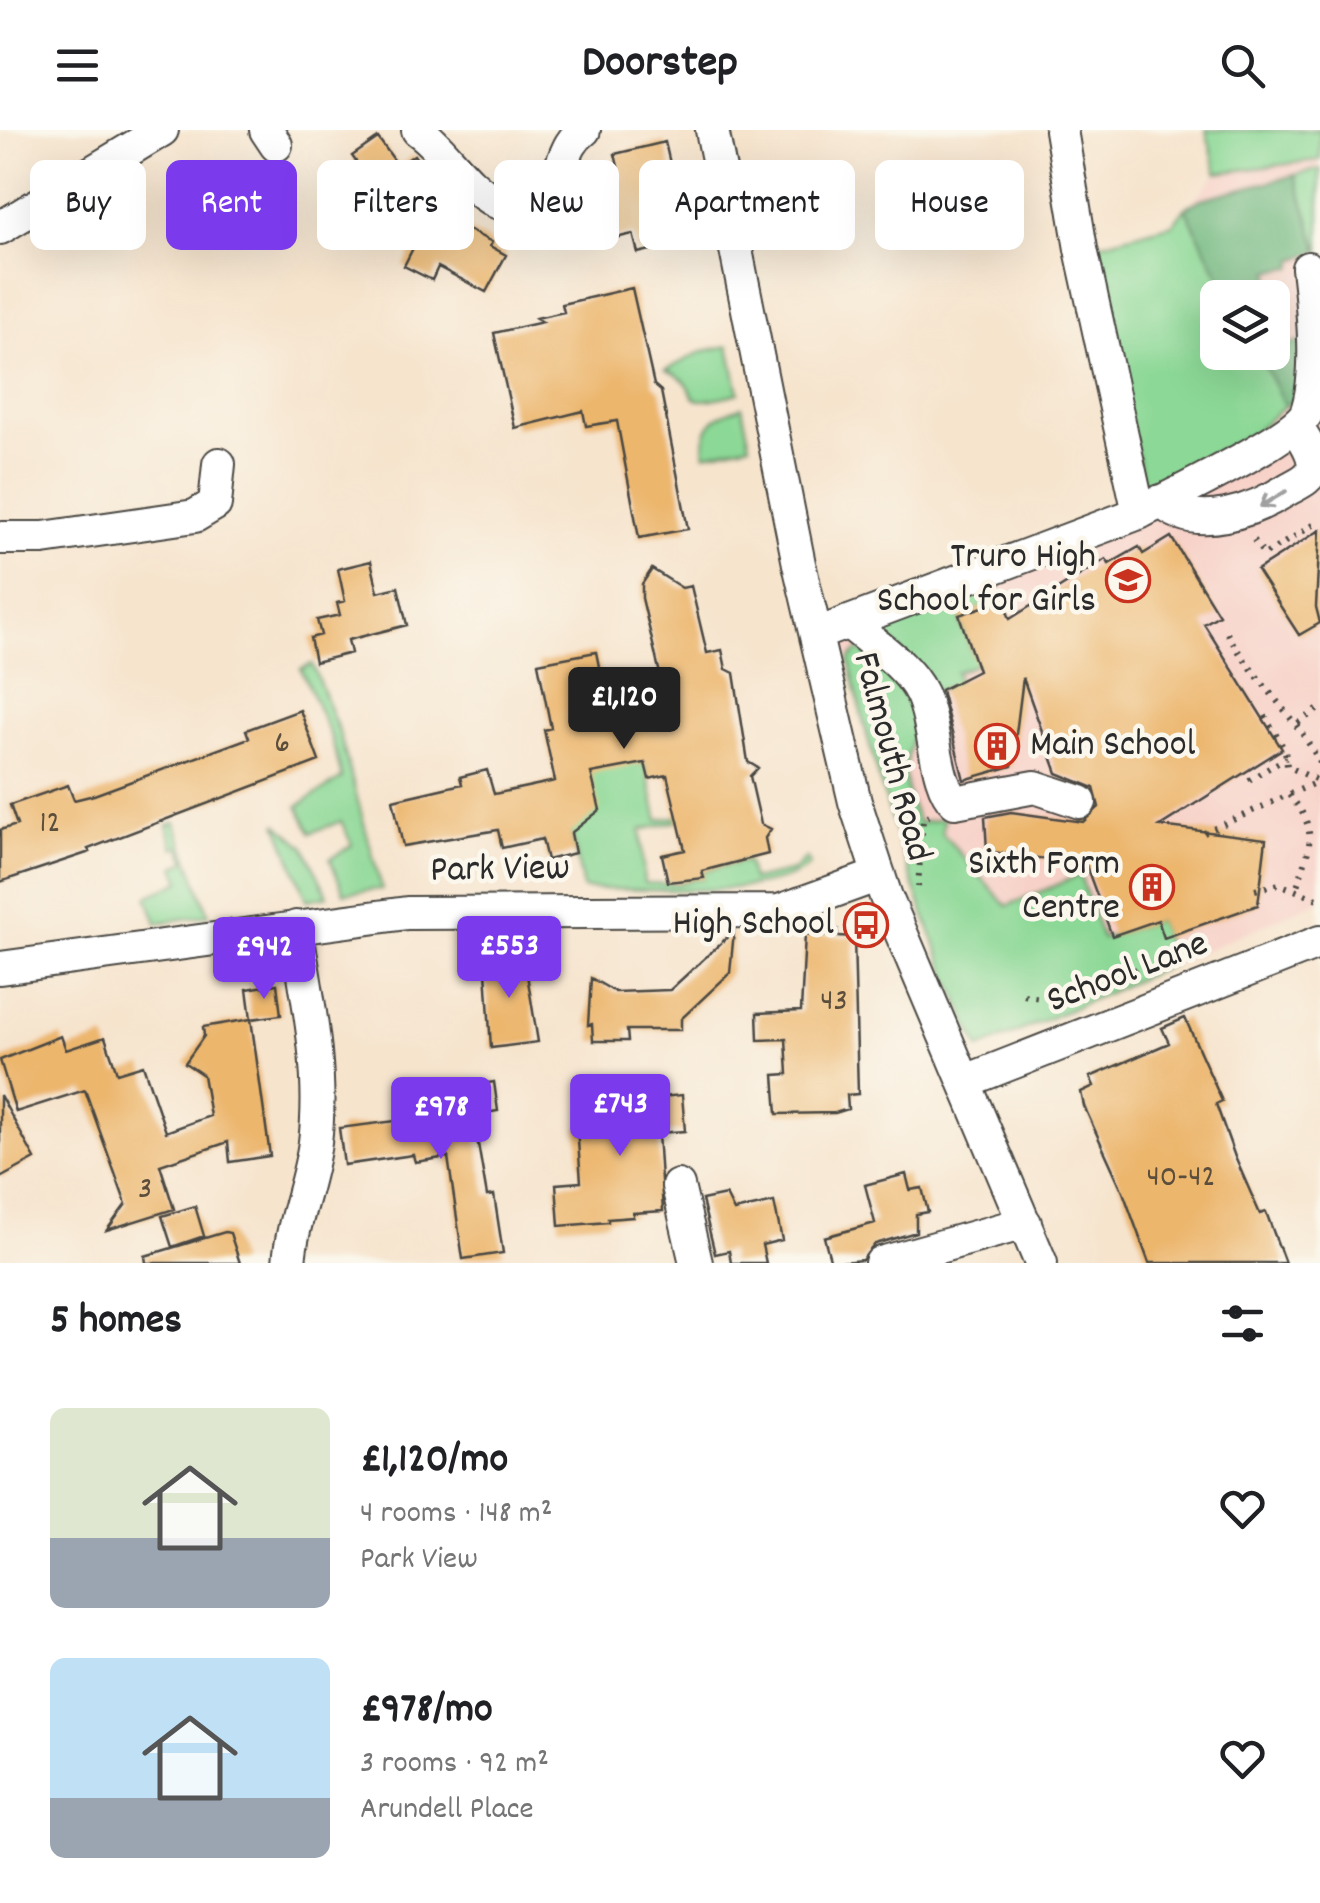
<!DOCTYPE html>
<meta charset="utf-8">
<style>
:root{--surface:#fff;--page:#f6f6f6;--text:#202124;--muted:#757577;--accent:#7c3aed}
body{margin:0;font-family:Dekko,sans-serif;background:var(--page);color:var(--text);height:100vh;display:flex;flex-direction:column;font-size:38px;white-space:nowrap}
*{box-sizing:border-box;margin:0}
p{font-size:32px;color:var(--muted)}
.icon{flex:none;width:55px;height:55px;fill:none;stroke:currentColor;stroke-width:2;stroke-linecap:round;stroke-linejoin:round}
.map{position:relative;height:1133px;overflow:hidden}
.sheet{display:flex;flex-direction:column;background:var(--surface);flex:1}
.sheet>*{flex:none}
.top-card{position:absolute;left:30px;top:30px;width:1260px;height:90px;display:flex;gap:20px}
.fabs{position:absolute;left:1200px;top:150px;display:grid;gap:20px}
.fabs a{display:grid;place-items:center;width:90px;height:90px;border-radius:15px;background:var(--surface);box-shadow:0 10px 40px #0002;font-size:50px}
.price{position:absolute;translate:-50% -85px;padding:0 22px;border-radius:10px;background:var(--accent);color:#fff;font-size:32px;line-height:65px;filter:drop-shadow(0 2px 5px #0008)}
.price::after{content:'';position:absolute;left:50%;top:60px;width:30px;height:22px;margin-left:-15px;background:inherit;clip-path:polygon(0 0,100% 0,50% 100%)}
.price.current{background:#222;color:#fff}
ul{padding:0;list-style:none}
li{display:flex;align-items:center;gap:30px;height:250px;padding:0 50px}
li span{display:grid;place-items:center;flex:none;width:280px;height:200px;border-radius:15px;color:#555}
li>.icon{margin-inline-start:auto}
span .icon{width:120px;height:120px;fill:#fffc;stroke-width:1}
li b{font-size:42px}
h2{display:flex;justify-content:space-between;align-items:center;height:120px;padding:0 50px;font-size:42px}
.pill{padding:0 35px;border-radius:15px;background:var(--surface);box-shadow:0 10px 40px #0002;font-size:35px;line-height:90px}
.pill.current{background:var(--accent);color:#fff}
header{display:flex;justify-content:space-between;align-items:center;height:130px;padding:0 50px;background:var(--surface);font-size:45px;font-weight:700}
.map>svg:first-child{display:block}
.built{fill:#f7d1c8;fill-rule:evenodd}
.green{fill:#8cd896;stroke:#5c8260;stroke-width:2.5}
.forest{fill:#71b87f;stroke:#4e7255;stroke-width:2.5}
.building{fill:#ecb66d}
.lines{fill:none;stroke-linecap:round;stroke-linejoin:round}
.minor-casing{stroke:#494743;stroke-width:36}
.path{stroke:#494743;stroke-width:6;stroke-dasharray:2.5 8;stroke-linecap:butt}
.minor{stroke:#fff;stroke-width:32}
.oneway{stroke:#a0a0a0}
.labels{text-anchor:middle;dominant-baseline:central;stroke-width:9;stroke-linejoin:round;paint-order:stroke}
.number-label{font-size:32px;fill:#5b4e3c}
.poi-label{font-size:38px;fill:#2b2b2b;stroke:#fbf7ec;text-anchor:end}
.street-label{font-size:38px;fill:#2b2b2b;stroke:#fbf7ec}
</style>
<header><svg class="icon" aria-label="menu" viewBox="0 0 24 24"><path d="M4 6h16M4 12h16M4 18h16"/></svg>Doorstep<svg class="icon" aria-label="search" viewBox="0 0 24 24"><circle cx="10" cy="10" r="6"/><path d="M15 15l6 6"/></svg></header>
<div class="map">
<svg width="1320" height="1133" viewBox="0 0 1320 1133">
<rect width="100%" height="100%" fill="#fbf7ec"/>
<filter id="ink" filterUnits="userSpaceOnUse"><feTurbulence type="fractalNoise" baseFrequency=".01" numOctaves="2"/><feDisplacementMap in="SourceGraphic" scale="20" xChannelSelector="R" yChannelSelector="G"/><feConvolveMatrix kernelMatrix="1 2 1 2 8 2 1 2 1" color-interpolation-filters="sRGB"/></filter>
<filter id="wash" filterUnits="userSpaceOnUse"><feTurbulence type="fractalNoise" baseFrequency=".0048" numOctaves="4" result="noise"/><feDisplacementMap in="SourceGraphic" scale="40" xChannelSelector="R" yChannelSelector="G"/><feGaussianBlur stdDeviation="2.25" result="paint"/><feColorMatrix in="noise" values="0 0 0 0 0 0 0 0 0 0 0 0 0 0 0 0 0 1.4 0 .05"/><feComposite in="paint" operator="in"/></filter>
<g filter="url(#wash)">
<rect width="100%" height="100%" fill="#f6e4cd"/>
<path class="built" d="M1206,0H1320V770L979,919L899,721L863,597L839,487L1124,377L1091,116L1173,94L1217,43ZM1218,168H1272V222H1218Z"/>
<path class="green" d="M1206,0H1320V30L1217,43Z
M1320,39V121H1319L1295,45Z
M1185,78L1230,167L1218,168V222L1258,223L1285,276L1253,303L1145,360L1091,116L1173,94Z
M729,216L739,263C666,282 714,259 666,240L703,221Z
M742,277L750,314L705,324C700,296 717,283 742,277Z
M989,453L999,471L959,486L973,526L991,529L956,542L959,554L936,561L879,497Z
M858,520L877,528L915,580C912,631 893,640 919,693L944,688L942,703L1007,776L1080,745L1102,809L1158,790L1173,834L979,919C923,792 878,666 849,530Z
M312,534L339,602L382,759L344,763L330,729L352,715L341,691L311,703L298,676L342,648L331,607L301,539Z
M645,633L658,690L689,684L690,688L641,700L644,753L676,754L703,748L702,741L747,731L752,750L793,741L806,728L810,734C779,770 633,758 583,759L572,705L542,711L535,681L565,674L560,639Z
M175,692L209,785L157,793L147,767L181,751L175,737L186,731L180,716L174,718L167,695Z
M277,693L304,716L328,766L307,770Z"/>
<path class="forest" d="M1295,45L1319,121L1294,130V137L1270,141L1280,215L1304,212L1300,266L1285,276L1258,223L1272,222V168L1230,167L1185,78L1201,69Z"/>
<g id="blocks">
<path class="building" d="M378,8L397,34L372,53L352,26Z
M665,12L688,111L638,123L633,104L593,113L591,107L580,110L571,65L621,49L615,24Z
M414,25L447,71L432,82L492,112L490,116L506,125L486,162L438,137L432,150L404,136L419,106L379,50Z
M632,158L654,255L661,261L688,399L639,408L617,291L586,296L583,281L515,298L494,203L543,192L536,188L564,182L562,174Z
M1320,400L1316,477L1320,493L1299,505L1257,440Z
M1171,407L1219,485L1204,494L1282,619L1160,696L1266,709L1258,775L1164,808L1158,790L1112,806L1085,733L1029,727L1021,740L1011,725L987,721L985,687L1011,682L1083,692L1099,677L1094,658L1057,643L1023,548L1012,636L964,650L941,560L978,541L959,485L1003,470L1010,489L1106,429L1109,434L1139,417L1143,424Z
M371,431L378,462L398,457L407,495L348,510L351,523L315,532L310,508L321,505L317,490L340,485L337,473L345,471L338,439Z
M652,439L682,458L691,456L707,523L722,520L726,539L734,543L748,632L758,638L750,646L761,694L771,699L765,708L768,724L702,741L704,748L668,752L662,725L685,720L667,645L649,649L645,633L591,643L600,680L571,703L575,723L547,730L542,709L502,718L498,700L403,716L393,670L462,654L460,647L487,640L494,664L555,651L544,600L551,598L538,533L596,522L603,556L660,544L642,468V454Z
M300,580L319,631L88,719L90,722L0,752V700L17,695L10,675L68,655L74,670L94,665L249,608L246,600Z
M734,801L730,843L681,889V900H627L628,911H593L592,894L588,895L591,848L615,862L670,860Z
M805,804L854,807L858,964L847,965L848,979L835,983L777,984L774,945L788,944L786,909L758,910L757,883L801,881Z
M523,820L538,912L491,918L485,826Z
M277,854L281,885L251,889L247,859Z
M1185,888L1222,971L1216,974L1235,1027L1260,1084L1266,1082L1285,1133H1149L1123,1062L1084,976L1081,962L1094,956L1090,947L1169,913L1162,898Z
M251,889L270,1026L230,1032L228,1012L160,1035L174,1079L107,1100L126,1074L85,960L16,982L0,930L61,906L66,920L105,907L117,943L143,935L166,1002L210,986L203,945L185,933L204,906L203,897Z
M494,952L498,981L473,985L487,1066L494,1065L503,1123L463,1129L448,1027L415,1032L413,1025L344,1035L339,998L468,982L465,957Z
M638,958L639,969L682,965L685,1001L658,1003L663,1081L633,1083V1087L608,1089V1092L559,1096L556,1054L581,1052L577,997L601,995L598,961Z
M0,965L35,1029L0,1048Z
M906,1044L910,1060L922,1058L928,1082L916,1084V1102L875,1114L862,1130L831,1133L824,1107L875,1093L865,1055Z
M726,1065L734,1081L774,1072L782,1110L762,1115L766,1133H731L729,1121L715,1124L702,1070Z
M195,1076L204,1106L172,1117L162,1086Z
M225,1102L230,1103L240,1133H146L145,1126Z"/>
</g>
</g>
<g filter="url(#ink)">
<use href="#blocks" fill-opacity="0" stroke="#494743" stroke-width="2.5"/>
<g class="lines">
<defs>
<path id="minor" d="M266,0L276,15
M418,0C455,25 495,113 548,58C566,39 562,16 584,0
M712,0L799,434L855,672L886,767L1041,1133
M0,98L162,0
M1161,371C1196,404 1255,380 1290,358C1299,353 1310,349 1313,338C1316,324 1303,308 1296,296
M1139,383C1171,366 1290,310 1306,284C1320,246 1313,180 1308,138
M0,408H43L195,386L215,374L219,334
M848,492C872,513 907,534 921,563C936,593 934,653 955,672L1035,657L1080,672
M817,504L1139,383L1081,119L1061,0
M0,838L407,783L779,781L879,745
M966,951L1320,812
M678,1056L696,1133
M289,1133C292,1091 310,1053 315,1012C324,941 307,866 296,797
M881,1133L1025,1093"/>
</defs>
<use href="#minor" class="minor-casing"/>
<path class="path" d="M1254,410L1264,425L1320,391
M1227,503C1254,550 1295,585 1320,633
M1265,586L1285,620L1287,636L1319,651
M1298,593L1320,578
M1249,650L1286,628
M1289,665C1320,700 1310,718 1296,759
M1204,703L1319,651
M918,757L923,688L930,685
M1255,760L1279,754L1320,770
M826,800L868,804
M1024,865C1082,879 1129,834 1184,822"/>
<use href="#minor" class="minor"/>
</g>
<defs><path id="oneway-shaft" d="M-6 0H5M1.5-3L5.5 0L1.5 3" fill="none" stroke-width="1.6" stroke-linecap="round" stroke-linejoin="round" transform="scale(2.5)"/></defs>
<use class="oneway" href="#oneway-shaft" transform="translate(1273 369) rotate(149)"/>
</g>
<defs>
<symbol id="school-ring" viewBox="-11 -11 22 22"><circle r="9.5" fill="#fbf7ec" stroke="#c8321e" stroke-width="1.5"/><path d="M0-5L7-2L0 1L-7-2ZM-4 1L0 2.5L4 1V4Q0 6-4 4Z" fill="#c8321e"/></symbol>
<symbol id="building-ring" viewBox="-11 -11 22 22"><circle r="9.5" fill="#fbf7ec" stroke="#c8321e" stroke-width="1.5"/><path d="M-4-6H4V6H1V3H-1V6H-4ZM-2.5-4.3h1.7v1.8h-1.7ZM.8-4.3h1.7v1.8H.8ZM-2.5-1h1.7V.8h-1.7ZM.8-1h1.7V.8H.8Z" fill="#c8321e"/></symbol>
<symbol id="bus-ring" viewBox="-11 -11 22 22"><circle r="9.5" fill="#fbf7ec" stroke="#c8321e" stroke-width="1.5"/><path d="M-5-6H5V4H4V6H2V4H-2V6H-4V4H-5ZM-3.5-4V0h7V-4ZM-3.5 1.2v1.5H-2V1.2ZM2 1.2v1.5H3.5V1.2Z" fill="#c8321e"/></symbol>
</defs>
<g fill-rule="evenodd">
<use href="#school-ring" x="1103" y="425" width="50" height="50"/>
<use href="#building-ring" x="972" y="591" width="50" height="50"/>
<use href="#building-ring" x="1127" y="732" width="50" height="50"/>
<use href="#bus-ring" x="841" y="770" width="50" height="50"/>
</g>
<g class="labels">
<g class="number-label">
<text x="282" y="615">6</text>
<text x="50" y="695">12</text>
<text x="834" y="873">43</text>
<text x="1181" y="1049">40-42</text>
<text x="145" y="1061">3</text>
</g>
<g class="poi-label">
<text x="1096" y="428">Truro High<tspan x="1096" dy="44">School for Girls</tspan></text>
<text x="1030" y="616" text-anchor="start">Main School</text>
<text x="1120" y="735">Sixth Form<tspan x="1120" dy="44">Centre</tspan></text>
<text x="834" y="795">High School</text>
</g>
<g class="street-label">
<text transform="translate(890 627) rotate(75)">Falmouth Road</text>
<text transform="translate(500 741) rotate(-1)">Park View</text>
<text transform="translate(1128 844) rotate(-21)">School Lane</text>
</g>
</g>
</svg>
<div class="fabs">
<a><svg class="icon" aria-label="layers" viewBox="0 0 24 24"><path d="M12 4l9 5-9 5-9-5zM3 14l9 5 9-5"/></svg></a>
</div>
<b class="price current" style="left:624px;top:622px">£1,120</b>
<b class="price" style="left:509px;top:871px">£553</b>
<b class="price" style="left:264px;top:872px">£942</b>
<b class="price" style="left:620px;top:1029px">£743</b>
<b class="price" style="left:441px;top:1032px">£978</b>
<div class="top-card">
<a class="pill">Buy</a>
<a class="pill current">Rent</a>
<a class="pill">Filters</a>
<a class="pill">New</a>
<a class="pill">Apartment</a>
<a class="pill">House</a>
</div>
</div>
<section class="sheet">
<h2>5 homes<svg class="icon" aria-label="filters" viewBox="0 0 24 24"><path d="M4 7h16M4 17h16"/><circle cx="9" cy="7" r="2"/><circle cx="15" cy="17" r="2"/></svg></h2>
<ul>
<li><span style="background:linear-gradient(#dfe7d0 65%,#9aa5b1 0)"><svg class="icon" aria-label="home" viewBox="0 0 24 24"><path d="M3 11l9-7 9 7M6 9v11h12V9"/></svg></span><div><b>£1,120/mo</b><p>4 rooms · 148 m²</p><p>Park View</p></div><svg class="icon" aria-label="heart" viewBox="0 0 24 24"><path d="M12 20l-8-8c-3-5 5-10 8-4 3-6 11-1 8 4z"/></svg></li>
<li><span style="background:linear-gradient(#bfe0f5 70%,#9aa5b1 0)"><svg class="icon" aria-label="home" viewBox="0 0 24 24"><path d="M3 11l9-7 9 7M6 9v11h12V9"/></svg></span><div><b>£978/mo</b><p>3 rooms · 92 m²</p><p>Arundell Place</p></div><svg class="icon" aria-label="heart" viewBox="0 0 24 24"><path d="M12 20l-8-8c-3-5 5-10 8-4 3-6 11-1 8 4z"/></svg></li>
</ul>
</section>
